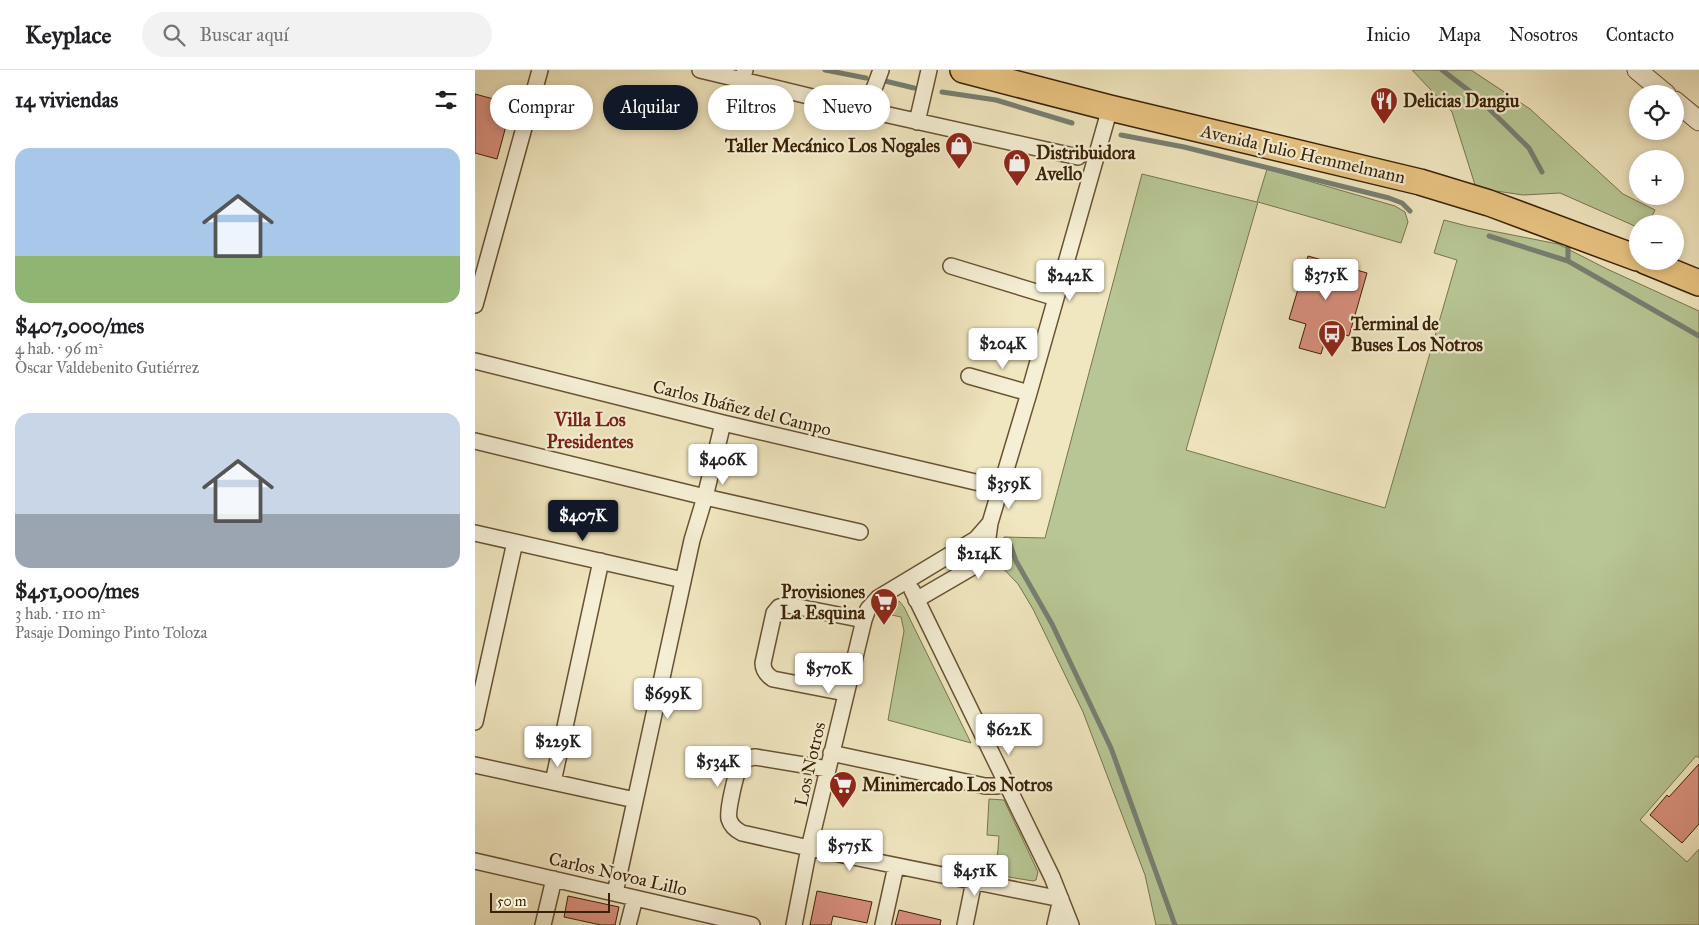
<!DOCTYPE html>
<html lang="es">
<meta charset="utf-8">
<style>
:root{--surface:#fff;--page:#f2f2f2;--text:#202124;--muted:#757577;--line:#e0e0e0;--accent:#111827}
body{margin:0;font-family:"IM FELL Great Primer",serif;background:var(--page);color:var(--text);height:100vh;display:flex;flex-direction:column;font-size:19px;white-space:nowrap}
*{box-sizing:border-box;margin:0}
p{font-size:16px;color:var(--muted)}
.icon{flex:none;width:28px;height:28px;fill:none;stroke:currentColor;stroke-width:2;stroke-linecap:round;stroke-linejoin:round}
.map{position:relative;flex:1;overflow:hidden}
.drawer{display:flex;flex-direction:column;background:var(--surface);width:475px}
.drawer>*{flex:none}
.hud{position:absolute;left:15px;top:15px;width:475px;height:45px;display:flex;gap:10px}
.controls{position:absolute;left:1154px;top:15px;display:grid;gap:10px}
.controls a{display:grid;place-items:center;width:55px;height:55px;border-radius:50%;background:var(--surface);box-shadow:0 2px 8px #0003;font-size:25px}
.scale{position:absolute;left:15px;bottom:12px;width:120px;box-sizing:border-box;padding-left:5px;border:2px solid #3a2104;border-top:0;font-size:14px;line-height:18px;white-space:nowrap;color:#3a2104;-webkit-text-stroke:4px #f5efd5;paint-order:stroke}
.price{position:absolute;translate:-50% -42px;padding:0 11px;border-radius:5px;background:#fff;color:#222;font-size:16px;line-height:32px;filter:drop-shadow(0 1px 2px #0008)}
.price::after{content:'';position:absolute;left:50%;top:30px;width:15px;height:11px;margin-left:-8px;background:inherit;clip-path:polygon(0 0,100% 0,50% 100%)}
.price.active{background:var(--accent);color:#fff}
ul{padding:0;list-style:none}
li{display:grid;align-content:center;gap:10px;height:265px;padding:0 15px}
li span{display:grid;place-items:center;height:155px;border-radius:15px;color:#555}
li>.icon{margin-inline-start:auto}
span .icon{width:90px;height:90px;fill:#fffc;stroke-width:1}
li b{font-size:21px}
h2{display:flex;justify-content:space-between;align-items:center;height:60px;padding:0 15px;font-size:21px}
.chip{padding:0 18px;border-radius:22px;background:var(--surface);box-shadow:0 2px 8px #0003;font-size:18px;line-height:45px}
.chip.active{background:var(--accent);color:#fff}
header{display:flex;align-items:center;gap:30px;box-sizing:border-box;height:70px;padding:0 25px;background:var(--surface);border-bottom:1px solid var(--line)}
header strong{font-size:24px}
nav{display:flex;gap:28px;margin-inline-start:auto;font-size:18px}
.search{width:350px;height:45px;background:var(--page);display:flex;align-items:center;gap:12px;box-sizing:border-box;padding:0 18px;border-radius:28px;color:var(--muted);font-size:19px}
main{display:flex;flex:1;min-height:0}
.map>svg:first-child{display:block}
.green{fill:#b7c694;stroke:#78744c}
.lines{fill:none;stroke-linecap:round;stroke-linejoin:round}
.stream{stroke:#777f72;stroke-width:5}
.building{fill:#da907f;stroke:#3a2104}
.minor-casing{stroke:#685233;stroke-width:18}
.tertiary-casing{stroke:#685233;stroke-width:21}
.trunk-casing{stroke:#3a2104;stroke-width:28}
.minor{stroke:#f5efd5;stroke-width:15}
.tertiary{stroke:#f5efd5;stroke-width:19}
.trunk{stroke:#e8c380;stroke-width:25}
.labels{text-anchor:middle;dominant-baseline:central;stroke-width:4.5;stroke-linejoin:round;paint-order:stroke}
.poi-label{font-size:18px;font-weight:bold;fill:#3a2104;stroke:#f5efd5;text-anchor:start}
.street-label{font-size:18px;fill:#3a2104;stroke:#f5efd5}
.neighbourhood-label{font-size:19px;font-weight:bold;fill:#7a1f14;stroke:#f5efd5}
</style>
<header>
<strong>Keyplace</strong>
<div class="search"><svg class="icon" aria-label="search" viewBox="0 0 24 24"><circle cx="10" cy="10" r="6"/><path d="M15 15l6 6"/></svg>Buscar aquí</div>
<nav><a>Inicio</a><a>Mapa</a><a>Nosotros</a><a>Contacto</a></nav>
</header>
<main>
<section class="drawer">
<h2>14 viviendas<svg class="icon" aria-label="filters" viewBox="0 0 24 24"><path d="M4 7h16M4 17h16"/><circle cx="9" cy="7" r="2"/><circle cx="15" cy="17" r="2"/></svg></h2>
<ul>
<li><span style="background:linear-gradient(#a9c7e8 70%,#8fb573 0)"><svg class="icon" aria-label="home" viewBox="0 0 24 24"><path d="M3 11l9-7 9 7M6 9v11h12V9"/></svg></span><div><b>$407,000/mes</b><p>4 hab. · 96 m²</p><p>Òscar Valdebenito Gutiérrez</p></div></li>
<li><span style="background:linear-gradient(#c9d6e8 65%,#9aa5b1 0)"><svg class="icon" aria-label="home" viewBox="0 0 24 24"><path d="M3 11l9-7 9 7M6 9v11h12V9"/></svg></span><div><b>$451,000/mes</b><p>3 hab. · 110 m²</p><p>Pasaje Domingo Pinto Toloza</p></div></li>
</ul>
</section>
<div class="map">
<svg width="1224" height="855" viewBox="0 0 1224 855">
<rect width="100%" height="100%" fill="#f0e6bf"/>
<filter id="stains"><feTurbulence type="fractalNoise" baseFrequency=".004" numOctaves="4"/><feColorMatrix values="0 0 0 0 .2 0 0 0 0 .09 0 0 0 0 .02 0 0 0 .5 -.17"/></filter>
<radialGradient id="worn" r=".72"><stop offset=".6" stop-color="#630" stop-opacity="0"/><stop offset="1" stop-color="#630" stop-opacity=".3"/></radialGradient>
<path class="green" d="M937,0H996L1055,39L1148,124L1180,140L1173,154H1162V157L1085,123L1048,125L1001,118L977,42Z
M792,99L920,136L930,142L933,152L926,173L783,132L711,380L910,438L982,190L959,183L969,150L992,156L1083,174L1132,199L1224,241V688L1221,686L1165,750L1212,792L1224,779V855H681L670,805L608,642L558,539L543,514L521,491L529,467L570,468L667,104L782,132Z
M424,531L429,537L496,673L413,650L429,561L426,547L407,543Z
M514,729L529,730L563,802L561,810L558,811L521,805L524,766L512,765Z"/>
<g class="lines">
<path class="stream" d="M350,0L391,8
M967,0L1001,26L1054,78L1067,102
M410,11L439,18
M467,22L521,30L597,53
M646,65L709,77L914,128L927,133L935,141
M1014,166L1093,191
M1093,173V191L1224,266
M535,474L541,491L577,554L636,678L700,855"/>
</g>
<path class="building" d="M0,24L37,34L22,89L0,83Z
M833,186L892,203L874,266L853,260L846,284L824,278L831,254L814,249Z
M1224,694V754L1207,773L1175,745L1192,725L1194,727Z
M342,821L397,832L392,853L358,846L356,855H335Z
M93,826L144,837L140,855H126L89,847Z
M424,840L466,850L465,855H420Z"/>
<g class="lines">
<defs>
<path id="minor" d="M225,0L267,10
M270,0L267,10L391,40L603,87
M391,40L406,0
M442,52L454,0
M476,196L581,228
M0,235L65,0
M0,291L248,353L526,418
M494,306L554,323
M0,371L230,427L385,462
M0,463L208,510
M437,520L577,807L596,855
M441,530L503,494L511,482L515,453L554,323L635,38
M370,623L298,609C292,605 288,601 288,593L299,543L304,537L313,535L389,550
M0,652L40,472
M356,683L510,716H522L531,714
M0,695L160,730
M353,699L280,687C274,688 269,689 266,694C261,701 252,741 254,749C256,756 261,760 267,763L334,778L586,829L580,855
M78,712L126,491
M0,791L277,855
M140,823L217,470L230,427L248,353
M68,855L79,809
M153,855L160,828
M319,855L334,778L389,550L393,539L403,528L501,469L515,453
M408,855L421,796
M490,855L499,811"/>
<path id="tertiary" d="M1162,0L1191,24
M1200,31L1224,51"/>
<path id="trunk" d="M488,0L635,38L945,112L1014,133L1162,188
M1170,191L1224,213"/>
</defs>
<use href="#minor" class="minor-casing"/>
<use href="#tertiary" class="tertiary-casing"/>
<use href="#trunk" class="trunk-casing"/>
<use href="#minor" class="minor"/>
<use href="#tertiary" class="tertiary"/>
<use href="#trunk" class="trunk"/>
</g>
<defs>
<symbol id="restaurant-pin" viewBox="-11 -11 22 30"><path d="M0 17L-7.5 6A9.5 9.5 0 1 1 7.5 6Z" fill="#8f2418" stroke="#f5efd5"/><path d="M-5-6h1v4h1v-4h1v4h1v-4h1v5L-1.5 .5V6h-2V.5L-5-1ZM5-6V6H3V1.5H1.5Q1.5-4 5-6Z" fill="#fff"/></symbol>
<symbol id="shop-pin" viewBox="-11 -11 22 30"><path d="M0 17L-7.5 6A9.5 9.5 0 1 1 7.5 6Z" fill="#8f2418" stroke="#f5efd5"/><path d="M-5-2.5h2.3a2.7 3.5 0 0 1 5.4 0H5L5.5 6h-11ZM-1.5-2.5h3a1.5 2.3 0 0 0-3 0Z" fill="#fff"/></symbol>
<symbol id="bus-pin" viewBox="-11 -11 22 30"><path d="M0 17L-7.5 6A9.5 9.5 0 1 1 7.5 6Z" fill="#8f2418" stroke="#f5efd5"/><path d="M-5-6H5V4H4V6H2V4H-2V6H-4V4H-5ZM-3.5-4V0h7V-4ZM-3.5 1.2v1.5H-2V1.2ZM2 1.2v1.5H3.5V1.2Z" fill="#fff"/></symbol>
<symbol id="supermarket-pin" viewBox="-11 -11 22 30"><path d="M0 17L-7.5 6A9.5 9.5 0 1 1 7.5 6Z" fill="#8f2418" stroke="#f5efd5"/><path d="M-6-5.5h2.5l.6 2H6L4.5 2H-2.5L-4.4-4H-6ZM-1.5 3.2a1.3 1.3 0 1 0 .1 0ZM3 3.2a1.3 1.3 0 1 0 .1 0Z" fill="#fff"/></symbol>
</defs>
<g fill-rule="evenodd">
<use href="#restaurant-pin" x="893" y="15" width="32" height="43"/>
<use href="#shop-pin" x="468" y="60" width="32" height="43"/>
<use href="#shop-pin" x="526" y="77" width="32" height="43"/>
<use href="#bus-pin" x="841" y="248" width="32" height="43"/>
<use href="#supermarket-pin" x="393" y="516" width="32" height="43"/>
<use href="#supermarket-pin" x="352" y="699" width="32" height="43"/>
</g>
<g class="labels">
<g class="poi-label">
<text x="928" y="31">Delicias Dangiu</text>
<text x="465" y="76" text-anchor="end">Taller Mecánico Los Nogales</text>
<text x="561" y="83">Distribuidora<tspan x="561" dy="21">Avello</tspan></text>
<text x="876" y="254">Terminal de<tspan x="876" dy="21">Buses Los Notros</tspan></text>
<text x="390" y="522" text-anchor="end">Provisiones<tspan x="390" dy="21">La Esquina</tspan></text>
<text x="387" y="715">Minimercado Los Notros</text>
</g>
<g class="street-label">
<text transform="translate(828 84) rotate(13)">Avenida Julio Hemmelmann</text>
<text transform="translate(267 338) rotate(14)">Carlos Ibáñez del Campo</text>
<text transform="translate(335 694) rotate(-77)">Los Notros</text>
<text transform="translate(143 804) rotate(13)">Carlos Novoa Lillo</text>
</g>
<g class="neighbourhood-label">
<text x="115" y="349">Villa Los<tspan x="115" dy="22">Presidentes</tspan></text>
</g>
</g>
<rect width="100%" height="100%" filter="url(#stains)"/>
<rect width="100%" height="100%" fill="url(#worn)"/>
</svg>
<div class="controls">
<a><svg class="icon" aria-label="locate" viewBox="0 0 24 24"><circle cx="12" cy="12" r="6"/><path d="M12 2v4M12 18v4M2 12h4M18 12h4"/></svg></a>
<a>+</a>
<a>−</a>
</div>
<div class="scale">50 m</div>
<b class="price" style="left:851px;top:231px">$375K</b>
<b class="price" style="left:595px;top:232px">$242K</b>
<b class="price" style="left:528px;top:300px">$204K</b>
<b class="price" style="left:248px;top:416px">$406K</b>
<b class="price" style="left:534px;top:440px">$359K</b>
<b class="price active" style="left:108px;top:472px">$407K</b>
<b class="price" style="left:504px;top:510px">$214K</b>
<b class="price" style="left:354px;top:625px">$570K</b>
<b class="price" style="left:193px;top:650px">$699K</b>
<b class="price" style="left:534px;top:686px">$622K</b>
<b class="price" style="left:83px;top:698px">$229K</b>
<b class="price" style="left:243px;top:718px">$534K</b>
<b class="price" style="left:375px;top:802px">$575K</b>
<b class="price" style="left:500px;top:827px">$451K</b>
<div class="hud">
<a class="chip">Comprar</a>
<a class="chip active">Alquilar</a>
<a class="chip">Filtros</a>
<a class="chip">Nuevo</a>
</div>
</div>
</main>
